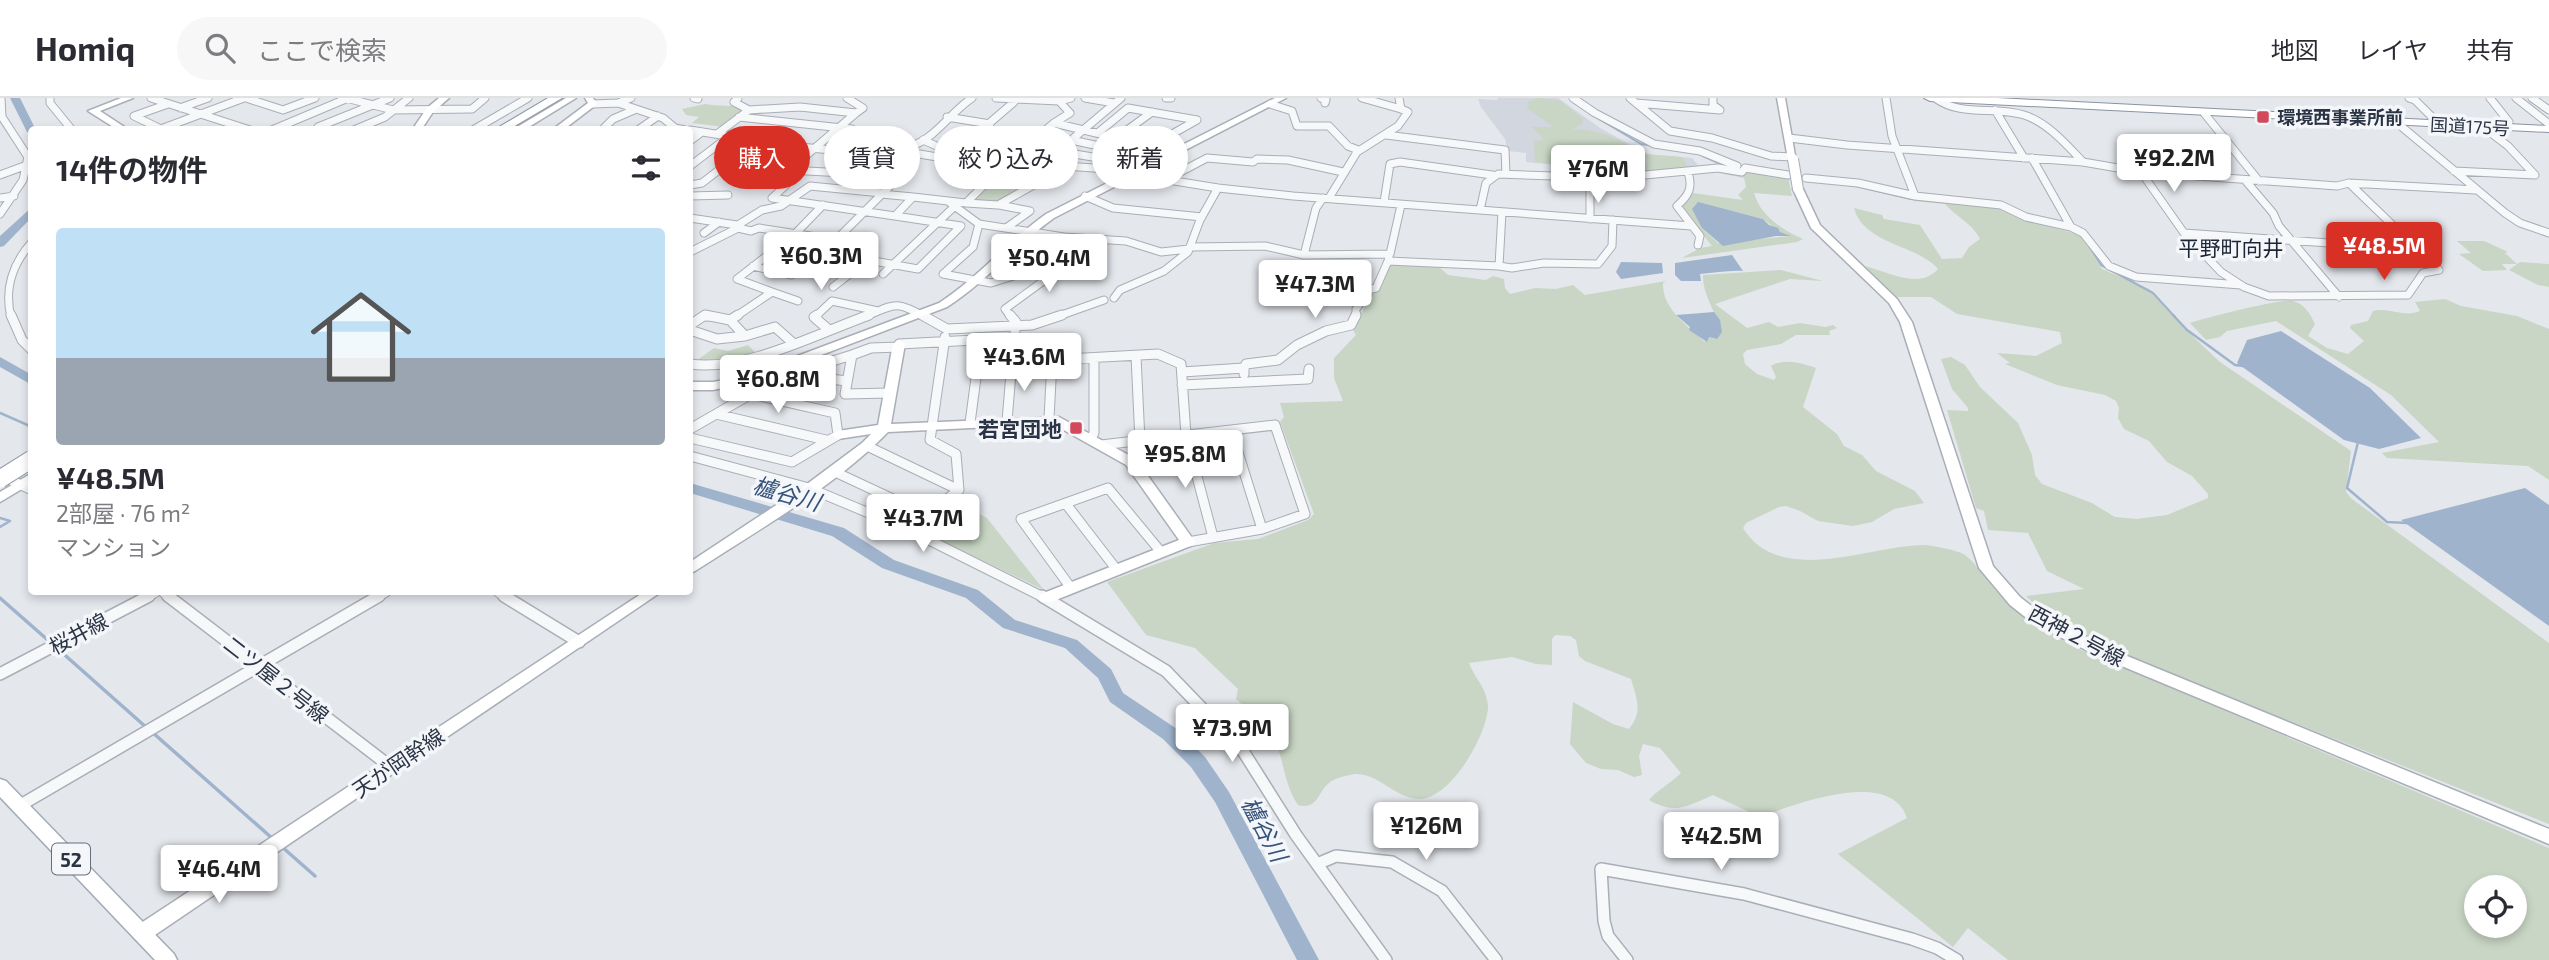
<!DOCTYPE html>
<html lang="ja">
<meta charset="utf-8">
<style>
:root{--surface:#fff;--page:#f7f7f7;--text:#2b2b33;--muted:#7c7c81;--line:#e1e1e2;--accent:#d93025}
body{margin:0;font-family:"Exo 2","Noto Sans JP",sans-serif;background:var(--page);color:var(--text);height:100vh;display:flex;flex-direction:column;font-size:26px;white-space:nowrap}
*{box-sizing:border-box;margin:0}
p{font-size:23px;color:var(--muted)}
.icon{flex:none;width:38px;height:38px;fill:none;stroke:currentColor;stroke-width:2;stroke-linecap:round;stroke-linejoin:round}
.map{position:relative;flex:1;overflow:hidden}
.panel{position:absolute;left:28px;top:28px;width:665px;height:469px;display:flex;flex-direction:column;background:var(--surface);border-radius:7px;box-shadow:0 4px 10px #0003}
.panel>*{flex:none}
.banner{position:absolute;left:714px;top:28px;width:665px;height:63px;display:flex;gap:14px}
.tools{position:absolute;left:2464px;top:777px;display:grid;gap:14px}
.tools a{display:grid;place-items:center;width:63px;height:63px;border-radius:50%;background:var(--surface);box-shadow:0 4px 10px #0003;font-size:35px}
.price{position:absolute;translate:-50% -60px;padding:0 16px;border-radius:7px;background:#fff;color:#222;font-size:23px;line-height:46px;filter:drop-shadow(0 2px 4px #0008)}
.price::after{content:'';position:absolute;left:50%;top:42px;width:21px;height:16px;margin-left:-10px;background:inherit;clip-path:polygon(0 0,100% 0,50% 100%)}
.price.selected{background:var(--accent);color:#fff}
ul{padding:0;list-style:none}
li{display:grid;align-content:center;gap:14px;height:371px;padding:0 28px}
li+li{border-top:2px solid var(--line)}
li span{display:grid;place-items:center;height:217px;border-radius:7px;color:#555}
li>.icon{margin-inline-start:auto}
span .icon{width:126px;height:126px;fill:#fffc;stroke-width:1}
li b{font-size:30px}
h2{display:flex;justify-content:space-between;align-items:center;height:84px;padding:0 28px;font-size:30px}
.pill{padding:0 24px;border-radius:32px;background:var(--surface);box-shadow:0 4px 10px #0003;font-size:24px;line-height:63px}
.pill.selected{background:var(--accent);color:#fff}
header{display:flex;align-items:center;gap:42px;box-sizing:border-box;height:98px;padding:0 35px;background:var(--surface);border-bottom:2px solid var(--line)}
header strong{font-size:33px}
nav{display:flex;gap:38px;margin-inline-start:auto;font-size:24px}
.search{width:490px;height:63px;background:var(--page);display:flex;align-items:center;gap:18px;box-sizing:border-box;padding:0 24px;border-radius:38px;color:var(--muted);font-size:26px}
.map>svg:first-child{display:block}
.built{fill:#d2d6de}
.green{fill:#c9d6c5;fill-rule:evenodd}
.water{fill:#9fb4cc}
.lines{fill:none;stroke-linecap:round;stroke-linejoin:round}
.stream-far2{stroke:#9fb4cc;stroke-width:2}
.stream-far1{stroke:#9fb4cc;stroke-width:2.5}
.stream{stroke:#9fb4cc;stroke-width:3.5}
.river{fill:#9fb4cc;fill-rule:evenodd}
.street-far2-casing{stroke:#a9aeb7;stroke-width:9}
.street-far1-casing{stroke:#a9aeb7;stroke-width:11}
.street-casing{stroke:#a9aeb7;stroke-width:14}
.secondary-casing{stroke:#a9aeb7;stroke-width:3}
.primary-casing{stroke:#a3abb8;stroke-width:3}
.highway-casing{stroke:#8b94a3;stroke-width:2}
.street-far2{stroke:#f7f8fa;stroke-width:7}
.street-far1{stroke:#f7f8fa;stroke-width:9}
.street{stroke:#f7f8fa;stroke-width:11}
.secondary{fill:#fff;fill-rule:evenodd}
.primary{fill:#fff;fill-rule:evenodd}
.highway{fill:#fff;fill-rule:evenodd}
.secondary-bridge-casing{stroke:#a9aeb7;stroke-width:12;stroke-linecap:butt}
.highway-bridge-casing{stroke:#8b94a3;stroke-width:19;stroke-linecap:butt}
.secondary-bridge{stroke:#fff;stroke-width:10}
.highway-bridge{stroke:#fff;stroke-width:17}
.poi-dot{fill:#d1495b;stroke:#f4f6f9;stroke-width:2.5}
.labels{text-anchor:middle;dominant-baseline:central;stroke-width:7;stroke-linejoin:round;paint-order:stroke}
.far-poi-label{font-size:18px;font-weight:bold;fill:#2b3445;stroke:#f4f6f9;text-anchor:start}
.far-street-label{font-size:18px;fill:#2b3445;stroke:#f4f6f9}
.shield{fill:#f4f6f9;stroke:#676e7b;stroke-width:2}
.shield-label{font-size:19px;font-weight:bold;fill:#2b3445}
.far-quarter-label{font-size:21px;fill:#1d2536;stroke:#f4f6f9}
.poi-label{font-size:21px;font-weight:bold;fill:#2b3445;stroke:#f4f6f9;text-anchor:end}
.street-label{font-size:21px;fill:#2b3445;stroke:#f4f6f9}
.water-label{font-size:23px;font-style:italic;fill:#34527a;stroke:#f4f6f9}
</style>
<header>
<strong>Homiq</strong>
<div class="search"><svg class="icon" aria-label="search" viewBox="0 0 24 24"><circle cx="10" cy="10" r="6"/><path d="M15 15l6 6"/></svg>ここで検索</div>
<nav><a>地図</a><a>レイヤ</a><a>共有</a></nav>
</header>
<div class="map">
<svg width="2549" height="862" viewBox="0 0 2549 862">
<rect width="100%" height="100%" fill="#e4e7ec"/>
<path class="built" d="M1498,0H1558L1600,30L1647,56L1692,60L1701,71L1617,79L1584,77L1582,70L1526,64V55L1508,53L1505,41L1481,9L1478,1L1497,2Z"/>
<path class="green" d="M1538,0L1561,3L1583,21L1582,26L1572,31C1599,32 1630,40 1642,66L1649,65L1644,56L1682,59L1689,72L1617,79L1611,67L1638,65L1607,66L1610,73L1605,74L1606,77L1585,76L1583,69L1535,64L1534,43L1544,42L1532,29H1553L1527,10L1529,3Z
M705,6C719,9 732,6 745,11L724,29L692,25L699,19L686,17L682,11Z
M1748,72L1788,78L1792,98L1754,95C1760,117 1782,132 1803,141L1797,144L1682,160L1700,150L1712,148L1680,108L1693,95L1743,102L1738,97L1746,89L1744,80L1719,75L1744,77ZM1736,114L1763,121L1780,134L1790,138L1718,145L1702,130V126Z
M996,79L1038,81L998,106L973,102Z
M1909,100L1997,110L2023,122L2081,137L2102,171L2149,191L2184,230L2220,264L2351,353L2346,394L2352,401L2549,545V726L2078,539L2049,520L2026,498L2084,491L2047,473L2028,435L1988,432L1984,413L1976,410L1947,312L1968,313V310L1952,291L1941,261L1951,259L1965,267L1980,289L2018,325L2032,357L2035,377L2042,386L2092,405L2115,419L2137,421L2167,417L2208,400V396L2192,378L2167,364L2149,343L2124,331L2118,320L2119,310L2116,303L2105,297L2057,287L2005,266L2010,265L1997,255L2036,258L2062,245L2060,234L1957,216L1931,199H1896L1865,168C1888,174 1920,192 1938,171C1918,147 1863,146 1854,110L1882,117L1884,121L1920,127L1942,161L1962,160L1969,149L1980,141C1972,125 1956,119 1945,106L1914,103Z
M2457,143H2484L2506,153L2508,154L2505,155L2517,166H2502L2507,172L2483,173L2459,156L2471,155Z
M1391,164L1439,169L1448,177L1486,182L1493,178L1504,181L1505,190L1510,196L1535,190L1556,191L1573,187L1585,197L1666,183L1663,185C1662,211 1687,227 1705,244L1709,239L1715,241L1721,233C1716,215 1702,195 1703,177L1781,172L1823,183L1790,181L1715,206L1747,230L1769,224L1778,229L1800,225L1825,229L1833,227L1837,230L1829,233L1830,237H1796L1781,246L1747,252L1743,256L1745,266L1757,276L1774,282L1776,279L1771,268C1784,260 1802,265 1816,270L1803,309L1837,336L1844,348L1862,357L1876,373L1915,393L1924,405L1894,411L1872,424L1853,428L1818,423L1800,413L1786,408L1779,409L1746,425L1743,430C1780,490 1870,447 1924,447C1930,447 1961,453 1965,457C1978,467 1988,485 2000,497C2024,520 2051,535 2079,551L2549,750V862H2008L1968,830L1953,849L1838,756L1907,720C1890,669 1794,707 1760,719L1713,697C1688,708 1675,717 1649,702C1655,694 1671,685 1681,675L1660,650L1643,646L1639,658L1642,677L1634,679L1618,672L1601,671L1586,665L1570,646L1573,604L1613,626L1629,631C1643,614 1637,601 1631,581L1585,563L1579,558L1576,542L1570,538L1555,537L1552,541V567L1536,566L1512,559L1469,565C1475,581 1487,590 1488,608C1488,636 1450,702 1419,701C1394,700 1379,675 1355,676C1348,677 1334,680 1329,685C1317,695 1318,712 1298,707C1282,684 1284,653 1269,631C1261,620 1246,610 1236,601L1238,591L1195,550L1146,537L1107,484L1214,445L1258,441L1308,422L1314,416L1280,324L1284,319L1280,305L1343,303L1334,280V260L1356,237L1351,229L1356,227C1365,204 1380,186 1391,164ZM2476,789H2515V828H2476Z
M2520,164L2549,166V189L2538,187L2509,172Z
M2445,201L2461,208L2517,218L2549,231V382L2528,368L2387,360L2382,355L2439,344L2391,297L2276,223L2227,233L2220,239L2206,242L2190,225C2205,220 2282,200 2293,203C2305,206 2310,216 2315,226L2308,238L2327,250L2348,256L2364,243L2350,230L2351,227L2368,223L2373,213C2389,209 2404,220 2420,213L2415,204Z
M748,247L758,257L693,265L714,250L728,253Z
M775,289L818,293L806,305L764,296Z
M954,403L987,420L1044,492L921,433L920,430Z"/>
<path class="water" d="M1698,104L1763,121L1769,127L1778,130L1780,134L1791,138H1776L1723,148L1702,130L1692,111Z
M1732,157L1743,173C1729,172 1715,175 1700,176L1701,183H1681L1675,177V165Z
M1621,164L1662,165L1663,175L1621,181L1616,174Z
M1714,214L1720,222L1722,234L1717,241L1709,239L1707,244L1689,232L1690,229L1676,217Z
M2281,233L2370,290L2421,340L2379,351L2344,342L2237,265L2247,242Z
M2525,390L2549,407V528L2401,422Z"/>
<g class="lines">
<path class="stream-far2" d="M1599,21L1641,46L1648,47
M1703,58L1725,68
M1856,88L1911,101
M0,140L9,134
M2089,148L2101,167L2153,195L2175,219"/>
<path class="stream-far1" d="M2173,217L2187,232L2235,267L2243,268
M0,315L32,329
M2358,344L2347,390L2387,424L2407,425
M0,420L10,423L0,429"/>
<path class="stream" d="M0,500L50,544
M58,551L147,630
M152,634L273,741
M281,748L315,778"/>
<path class="river" d="M10,0H20L36,32H32V37L27,34Z
M32,109V119L4,148L0,149V138Z
M0,259L32,277V287L0,269Z
M690,385L844,430L894,462L978,492L1015,522L1077,542L1111,571L1123,595L1177,631L1205,659L1229,694L1319,862H1297L1215,704L1191,669L1163,641L1110,604L1098,580L1065,550L1003,530L966,500L882,470L832,438L690,395Z"/>
<defs>
<path id="street-far2" d="M50,0V5L72,32
M151,0L250,32
M246,0L283,12L315,0
M346,0L393,12L472,11L485,0
M694,0L698,1
M738,0L734,4L749,12
M847,0L863,10L856,15
M996,0L1059,3
M1085,0L1114,5
M1166,0H1171
M1321,0L1326,2L1325,5
M1362,0L1401,11
M1573,0L1595,15L1654,46L1700,53L1737,68
M1630,0L1670,33L1712,40L1771,58L1792,59
M1886,0L1892,38L1915,98
M1935,0C1961,19 1994,8 2024,17C2047,24 2067,47 2083,64
M2409,0L2415,2L2434,21
M2490,0L2509,24
M2516,0L2549,26
M2532,0L2549,12
M618,5L663,20L675,30L685,32
M1636,5L1720,12L1713,7V0
M593,6L618,5L631,0
M1270,6L1292,13L1297,28H1329L1348,48L1358,52
M180,10L208,0
M1995,12L2024,60
M2204,15L2259,83
M739,19L852,31L850,39L863,52
M947,19L990,26
M2396,24L2505,115L2520,125L2549,135
M1054,25L1070,15L1059,3L1071,0
M158,32L244,0
M163,32L134,18L168,6
M272,32L348,0
M326,32L318,29L390,0
M354,32L385,19L409,0
M473,32L528,0
M602,32L613,21L634,12
M638,32L658,18
M690,32C743,40 866,65 914,47C937,38 952,13 972,0
M1099,34L1128,10L1197,22L1151,48
M717,36L749,12L800,9L856,15L789,72L729,65
M1386,37L1505,52L1506,76
M1119,38L1152,14
M1789,40L1847,47L2083,64L2141,74L2337,88L2349,85L2476,92
M923,42L948,53
M1071,42L1137,56
M690,43L702,34
M1151,48L1173,55
M1057,53L1122,64
M943,60L952,50L978,35L1014,4
M2032,60L2071,129
M1044,65L1121,0
M690,68L731,37
M789,72L862,76L873,60L889,61
M2454,73L2535,77L2508,48L2483,29
M1688,74C1693,90 1689,97 1677,108L1700,138L1698,147
M2141,74L2184,135
M0,77L27,67
M994,77L1046,80
M1590,79V121
M1806,80L1858,85L1915,98L2001,107L2026,119L2071,129L2083,135L2109,168L2136,179L2241,187
M1167,81L1207,60L1253,64L1257,61L1288,62L1343,74
M2245,82L2273,115L2279,128L2339,199
M2349,85L2439,172L2423,175L2408,197L2269,198L2244,189L2221,174L2184,135L2415,151
M742,86V82L788,44
M690,87L702,85L759,41
M786,87L772,100L895,118L913,99L966,105L1007,64L1054,25L1151,48L1107,72
M881,96L913,99
M690,98L728,97
M1085,98L1113,110L1202,119
M0,100L14,98
M1329,100L1357,54L1398,28L1408,14L1401,11L1399,0
M949,104L979,126
M1384,104L1390,66L1400,64L1492,77
M966,105L998,107L1046,80L1059,67
M999,107L1030,113L1006,130
M1480,112L1486,85L1498,76L1614,80L1718,70L1742,74L1745,70L1788,77
M1502,114L1499,168L1512,170L1544,165L1598,166L1612,148L1613,122
M0,116L23,82L28,59L2,19L1,0
M690,120L737,127L738,130L751,133L759,130L836,142L896,82L897,71L889,61V55L896,52L943,60L1094,70L1218,90L1293,98L1691,128
M979,126L1064,139L1035,171L991,185L943,176L973,149Z
M738,127L762,112L781,108L810,88L882,95
M704,135L719,124
M1064,139L1126,143L1161,154L1189,151
M1191,149L1265,148L1304,157L1390,156L1401,107
M690,154L738,130
M1304,157L1316,110L1323,100
M1389,159L1388,163L1499,168
M753,168L792,177
M883,176L955,108
M833,189L868,162L918,171L961,128L895,118
M772,194L798,203
M1114,200L1120,192L1164,173L1188,154L1200,122L1218,90
M11,219C4,191 13,165 32,144
M703,219H713
M735,219L772,194L737,181L795,136L823,107
M815,219L832,203L878,213
M864,219C894,207 894,201 925,219
M1011,219L1005,211L1046,181L1043,173L1033,171
M1056,219L1104,202
M1356,219V211L1371,191L1376,190L1388,163"/>
<path id="street-far1" d="M11,217L22,242L32,252
M738,217L730,222L745,238L775,229L793,245
M817,217L814,219L829,232
M922,217L947,231L1032,227L1062,217
M1010,217L1016,224L1015,233
M690,227L705,217L730,222
M690,232L717,241L745,238
M945,239L930,342L956,356L959,392
M899,246L1014,240L1007,323
M1136,258L1140,343
M1012,264L1158,256L1181,266L1186,337L1213,439
M690,266C745,274 816,236 869,217
M1244,270L1246,266L1278,262L1297,247L1326,233L1351,227L1356,217
M1182,274L1244,270V276
M847,283L813,279L823,266L852,257
M1182,287L1308,281L1309,271
M890,295L845,296L852,257L871,250L899,249
M716,316L826,342
M1049,321L1052,262
M970,325L981,242
M690,331L751,296L835,315L838,337L792,364L690,340
M1231,332L1262,431
M1091,341L1094,335V260
M1101,347L1275,327L1305,416L1262,431L1188,444
M867,348L959,392L907,431
M690,358L809,390L907,431L1045,500
M833,373L927,417
M0,377L32,392
M1066,406L1117,472
M1071,490L1021,421L1108,390L1161,454
M163,494L170,500
M498,494L507,500
M145,500L156,494
M376,500L386,494"/>
<path id="street" d="M168,498L391,669
M504,498L579,544
M1042,498L1166,573L1243,653L1296,737L1386,862
M0,576L149,498
M19,708L379,498
M1317,766L1336,758L1392,764L1442,793L1496,862
M1627,862L1608,838L1604,823L1601,771L1744,796L1912,841L1937,850L1957,862"/>
<path id="secondary" d="M121,0H133L100,13L129,32H118L88,13Z
M439,0H449L433,14L421,32H412L427,10Z
M566,0H576L524,32H512Z
M585,0H593L597,6L563,32H552L588,5Z
M1275,0H1286L1054,120C1016,147 986,184 947,209L748,285L713,292H690V284H713L741,279L939,205C979,179 1008,143 1046,116Z
M1777,0H1785L1796,63L1788,61Z
M1798,88L1803,91L1820,127L1897,201L1912,224L1993,468L2020,499L2044,518L2110,551L2549,731V746L2100,559L2034,526L2010,507L1979,470L1900,224L1889,205L1811,130L1793,91Z
M899,242L905,246L891,326L1059,319L1136,361L1193,441L1195,444L1193,447L1051,504H1041L1039,500L1041,496L1179,442L1126,367L1053,326L888,334C836,388 758,432 695,473L690,475V464L799,392L862,345L871,336L838,341L832,337L838,333L878,327L893,246Z
M32,375V385L0,404V394Z
M644,494H661L149,841L142,843L135,841L133,835L135,829Z"/>
<path id="primary" d="M0,681L6,683L174,856L177,862H155L0,699Z"/>
<path id="highway" d="M548,0H562L508,32H494Z
M1924,0H1997L2549,28V34L1930,3Z"/>
</defs>
<use href="#street-far2" class="street-far2-casing"/>
<use href="#street-far1" class="street-far1-casing"/>
<use href="#street" class="street-casing"/>
<use href="#secondary" class="secondary-casing"/>
<use href="#primary" class="primary-casing"/>
<use href="#highway" class="highway-casing"/>
<use href="#street-far2" class="street-far2"/>
<use href="#street-far1" class="street-far1"/>
<use href="#street" class="street"/>
<use href="#secondary" class="secondary"/>
<use href="#primary" class="primary"/>
<use href="#highway" class="highway"/>
<defs>
<path id="secondary-bridge" d="M1793,61L1798,91"/>
<path id="highway-bridge" d="M0,381L32,361"/>
</defs>
<use href="#secondary-bridge" class="secondary-bridge-casing"/>
<use href="#highway-bridge" class="highway-bridge-casing"/>
<use href="#secondary-bridge" class="secondary-bridge"/>
<use href="#highway-bridge" class="highway-bridge"/>
</g>
<g class="poi-dot">
<rect x="2256" y="12" width="14" height="14" rx="3.5"/>
<rect x="1069" y="323" width="14" height="14" rx="3.5"/>
</g>
<g class="labels">
<g class="far-poi-label">
<text x="2277" y="19">環境西事業所前</text>
</g>
<g class="far-street-label">
<text transform="translate(2470 28) rotate(3)">国道175号</text>
</g>
<rect class="shield" x="52" y="745.5" width="38" height="31" rx="5"/>
<g class="shield-label">
<text x="71" y="761">52</text>
</g>
<g class="far-quarter-label">
<text x="2231" y="149">平野町向井</text>
</g>
<g class="poi-label">
<text x="1062" y="330">若宮団地</text>
</g>
<g class="street-label">
<text transform="translate(78 535) rotate(-28)">桜井線</text>
<text transform="translate(2077 537) rotate(28)">西神２号線</text>
<text transform="translate(277 581) rotate(38)">二ツ屋２号線</text>
<text transform="translate(398 664) rotate(-34)">天が岡幹線</text>
</g>
<g class="water-label">
<text transform="translate(787 395) rotate(16)">櫨谷川</text>
<text transform="translate(1265 731) rotate(62)">櫨谷川</text>
</g>
</g>
</svg>
<div class="tools">
<a><svg class="icon" aria-label="locate" viewBox="0 0 24 24"><circle cx="12" cy="12" r="6"/><path d="M12 2v4M12 18v4M2 12h4M18 12h4"/></svg></a>
</div>
<b class="price" style="left:2174px;top:96px">¥92.2M</b>
<b class="price" style="left:1598px;top:107px">¥76M</b>
<b class="price selected" style="left:2384px;top:184px">¥48.5M</b>
<b class="price" style="left:821px;top:194px">¥60.3M</b>
<b class="price" style="left:1049px;top:196px">¥50.4M</b>
<b class="price" style="left:1315px;top:222px">¥47.3M</b>
<b class="price" style="left:1024px;top:295px">¥43.6M</b>
<b class="price" style="left:778px;top:317px">¥60.8M</b>
<b class="price" style="left:1185px;top:392px">¥95.8M</b>
<b class="price" style="left:923px;top:456px">¥43.7M</b>
<b class="price" style="left:1232px;top:666px">¥73.9M</b>
<b class="price" style="left:1426px;top:764px">¥126M</b>
<b class="price" style="left:1721px;top:774px">¥42.5M</b>
<b class="price" style="left:219px;top:807px">¥46.4M</b>
<div class="banner">
<a class="pill selected">購入</a>
<a class="pill">賃貸</a>
<a class="pill">絞り込み</a>
<a class="pill">新着</a>
</div>
<section class="panel">
<h2>14件の物件<svg class="icon" aria-label="filters" viewBox="0 0 24 24"><path d="M4 7h16M4 17h16"/><circle cx="9" cy="7" r="2"/><circle cx="15" cy="17" r="2"/></svg></h2>
<ul>
<li><span style="background:linear-gradient(#bfe0f5 60%,#9aa5b1 0)"><svg class="icon" aria-label="home" viewBox="0 0 24 24"><path d="M3 11l9-7 9 7M6 9v11h12V9"/></svg></span><div><b>¥48.5M</b><p>2部屋 · 76 m²</p><p>マンション</p></div></li>
</ul>
</section>
</div>
